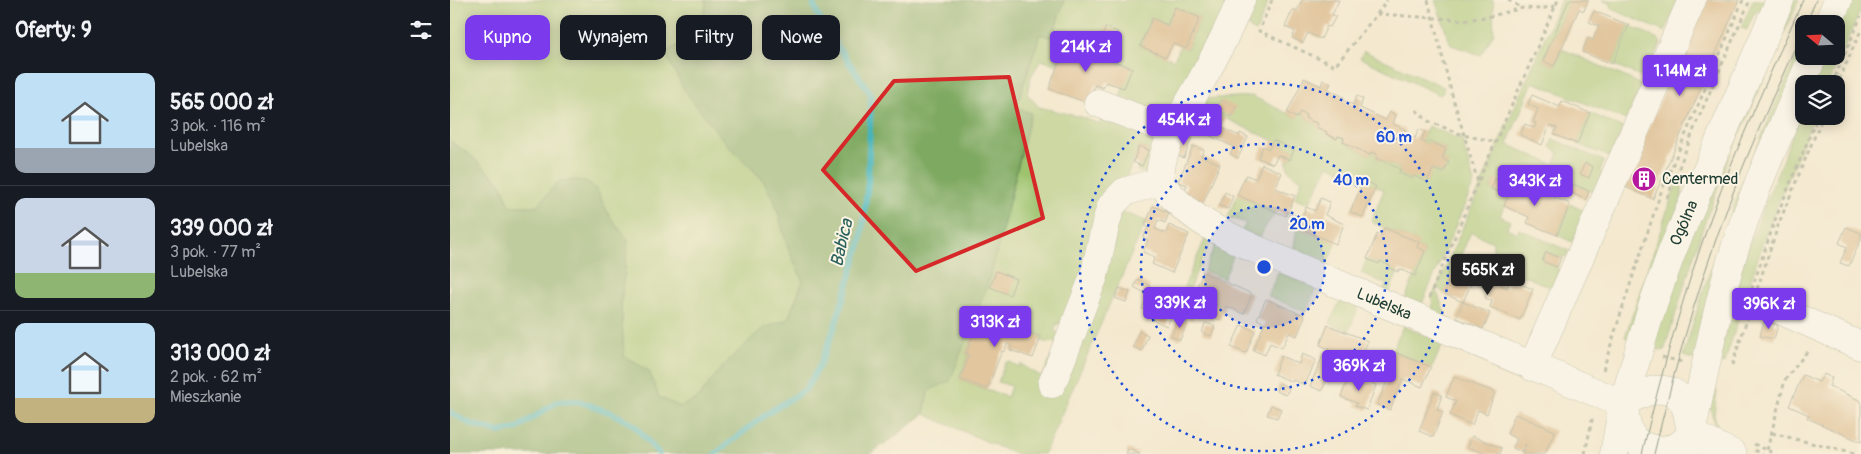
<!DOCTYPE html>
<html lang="pl">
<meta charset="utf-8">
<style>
:root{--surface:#171b24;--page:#20242c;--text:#f1f3f6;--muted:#9ea1a6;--line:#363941;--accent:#7c3aed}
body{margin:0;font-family:Pangolin,sans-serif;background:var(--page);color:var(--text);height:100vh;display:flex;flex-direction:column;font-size:19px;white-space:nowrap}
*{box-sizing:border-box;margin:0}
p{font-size:16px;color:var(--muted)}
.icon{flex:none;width:28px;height:28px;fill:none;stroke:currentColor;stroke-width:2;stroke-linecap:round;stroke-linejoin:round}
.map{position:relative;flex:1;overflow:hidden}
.details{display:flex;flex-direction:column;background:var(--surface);width:450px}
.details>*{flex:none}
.top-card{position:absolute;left:15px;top:15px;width:475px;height:45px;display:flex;gap:10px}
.needle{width:32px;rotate:289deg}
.buttons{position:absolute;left:1345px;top:15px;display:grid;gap:10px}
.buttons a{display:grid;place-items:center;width:50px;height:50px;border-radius:10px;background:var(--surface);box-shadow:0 2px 12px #0003;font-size:25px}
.price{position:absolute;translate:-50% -42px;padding:0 11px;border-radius:5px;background:var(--accent);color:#fff;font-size:16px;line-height:32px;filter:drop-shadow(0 1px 2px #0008)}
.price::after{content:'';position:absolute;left:50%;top:30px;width:15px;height:11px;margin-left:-8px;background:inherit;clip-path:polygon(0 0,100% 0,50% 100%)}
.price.active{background:#222;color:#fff}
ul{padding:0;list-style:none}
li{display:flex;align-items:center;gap:15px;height:125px;padding:0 15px}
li+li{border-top:1px solid var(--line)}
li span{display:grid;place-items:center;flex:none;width:140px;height:100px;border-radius:10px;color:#555}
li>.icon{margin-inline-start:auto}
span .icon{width:60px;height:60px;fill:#fffc;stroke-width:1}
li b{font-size:21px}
h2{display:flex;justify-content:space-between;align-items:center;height:60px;padding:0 15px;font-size:21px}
.chip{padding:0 18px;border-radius:10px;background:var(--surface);box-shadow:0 2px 12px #0003;font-size:18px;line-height:45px}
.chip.active{background:var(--accent);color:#fff}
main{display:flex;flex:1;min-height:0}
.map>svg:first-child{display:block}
.green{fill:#9dc36e;stroke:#5e8051;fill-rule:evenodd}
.forest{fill:#7ea961;stroke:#4e734a}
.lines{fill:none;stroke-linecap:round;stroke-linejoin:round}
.stream{stroke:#44b4bb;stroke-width:6}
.building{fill:#cb9c63}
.minor-casing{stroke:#8a9382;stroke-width:29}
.path{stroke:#8a9382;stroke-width:3;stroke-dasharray:4 4;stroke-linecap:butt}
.minor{stroke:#fff;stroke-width:28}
.tram{stroke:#1f3d34;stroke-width:1}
.marked{fill:none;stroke:#d62828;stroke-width:4;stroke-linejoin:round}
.ring{fill:none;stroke:#1d4ed8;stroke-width:2.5;stroke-dasharray:2.5 5}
.labels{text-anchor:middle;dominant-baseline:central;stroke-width:4;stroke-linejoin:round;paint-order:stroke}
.poi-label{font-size:16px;fill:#1f3d34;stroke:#fcf5e5;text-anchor:start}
.street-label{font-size:16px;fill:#1f3d34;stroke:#fcf5e5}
.water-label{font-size:18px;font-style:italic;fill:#2a615c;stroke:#fcf5e5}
.centre{fill:#1d4ed8;stroke:#fcf5e5;stroke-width:2.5}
.ring-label{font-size:15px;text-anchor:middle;font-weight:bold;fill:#1d4ed8;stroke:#fcf5e5;stroke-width:4;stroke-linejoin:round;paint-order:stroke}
</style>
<main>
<section class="details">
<h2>Oferty: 9<svg class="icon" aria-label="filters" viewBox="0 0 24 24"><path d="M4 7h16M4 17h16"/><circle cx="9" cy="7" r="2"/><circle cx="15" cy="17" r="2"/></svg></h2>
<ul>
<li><span style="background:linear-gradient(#bfe0f5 75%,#9aa5b1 0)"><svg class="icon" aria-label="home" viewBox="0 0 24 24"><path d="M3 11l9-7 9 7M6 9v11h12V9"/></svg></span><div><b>565 000 zł</b><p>3 pok. · 116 m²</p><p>Lubelska</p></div></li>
<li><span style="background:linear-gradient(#c9d6e8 75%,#8fb573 0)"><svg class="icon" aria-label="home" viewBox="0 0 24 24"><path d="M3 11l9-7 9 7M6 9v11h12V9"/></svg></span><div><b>339 000 zł</b><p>3 pok. · 77 m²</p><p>Lubelska</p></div></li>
<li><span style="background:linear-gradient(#bfe0f5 75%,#c2b280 0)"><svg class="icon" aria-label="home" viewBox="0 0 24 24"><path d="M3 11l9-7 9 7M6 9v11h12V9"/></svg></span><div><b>313 000 zł</b><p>2 pok. · 62 m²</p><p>Mieszkanie</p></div></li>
</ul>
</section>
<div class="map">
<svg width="1411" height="454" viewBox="0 0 1411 454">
<rect width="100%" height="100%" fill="#fcf5e5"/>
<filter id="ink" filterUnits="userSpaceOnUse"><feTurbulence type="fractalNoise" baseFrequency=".02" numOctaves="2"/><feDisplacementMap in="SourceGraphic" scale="10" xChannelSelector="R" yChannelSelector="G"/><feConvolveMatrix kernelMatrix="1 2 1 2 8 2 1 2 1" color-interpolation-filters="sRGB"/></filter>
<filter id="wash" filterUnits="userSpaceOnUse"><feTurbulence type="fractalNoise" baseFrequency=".0096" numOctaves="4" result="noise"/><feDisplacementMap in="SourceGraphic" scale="20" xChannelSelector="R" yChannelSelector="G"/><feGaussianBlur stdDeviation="1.12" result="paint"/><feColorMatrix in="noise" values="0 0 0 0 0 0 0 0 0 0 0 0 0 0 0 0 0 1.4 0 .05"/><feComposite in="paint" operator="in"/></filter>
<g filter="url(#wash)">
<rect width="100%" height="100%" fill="#f4e9cf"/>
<path class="green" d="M0,0H256V13L238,39L215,53L274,141L313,180L325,202L338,248L353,281L338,319L312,329L272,367L247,399L230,407L209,397L199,371L174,356L171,303L178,240L160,217L146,188L87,206H60L51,184L19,154L0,141Z
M614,0H668L673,2L674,0H782L724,118L670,96L681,68L616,43L608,65L591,60L581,76L577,94L589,107L632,117L650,124L658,112L714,136L695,173L687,171L689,164L692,165L699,150L689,146L677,176L666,186L639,264L611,324L608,323L604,331L612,334L606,342L597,343L590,340L591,337L562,326L563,322L536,312L528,331L525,330L516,354L519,355L510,379L557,397L561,386L548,382L555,363L559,361L569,367L571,364L592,377L672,212L696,221L594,454H565L474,414L478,391L540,278L581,113L566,109L590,34L602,38ZM725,7L750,18L737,49L730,46L724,60L690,46L702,18L717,25ZM656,27L668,33L662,46L650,41Z
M802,0H812L818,3L806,32L800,29L796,18Z
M985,0H1043L1044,33L1031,55L1001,45Z
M1111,0H1119L1093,61L1104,66L1112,49L1184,81L1191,86L1176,120L1083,82L1057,144L1104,165L1109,153L1100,147L1103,139L1154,161L1150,171L1153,174L1146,191H1139L1123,184L1118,195L1075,177L1069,189L1045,179L1041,189L1058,196L1050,216L1060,221L1057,228L1067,233L1069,229L1119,251L1117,256L1111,258L1096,252L1092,261L1107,267V269L1110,270L1102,288L1043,262V242L1021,232L994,294L987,287Z
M1153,0H1229L1215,32L1162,9L1161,4Z
M1303,0H1318L1315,8L1304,13L1297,30L1291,28Z
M1342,0H1349L1279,158L1252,230L1214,351L1200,347L1234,251Z
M1400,0H1411V9L1378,84H1363L1375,56H1386V31Z
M1179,25L1208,39L1211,43L1195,78L1162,64Z
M1354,38V50L1246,360L1233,356L1254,288L1296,173Z
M914,51L994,87L992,94L990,95L910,58Z
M802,96L847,118L850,112L856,115L855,118L868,124L867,127L887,139L888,136L894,138L893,142L920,155L922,152L927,154L926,158L950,169L949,173L962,179L964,176L983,169L993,173L998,162L992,159L996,149L979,141L978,144L971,141L978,126L1012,140L1024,183L971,306L955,299L975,251L967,247L968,242L921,222L934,190L878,165L860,202L857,203L845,198L852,180C842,175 836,171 837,159L840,160L844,150L759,111L754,122L741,116L752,99Z
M1354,105V116H1364L1316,233L1274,364L1268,362L1294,258Z
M1140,113L1173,128L1160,157L1127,144Z
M1228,178L1232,180V199L1180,340L1175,337Z
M787,195L826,212L815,227L810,238L792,231L796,223L778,217Z
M1120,204L1136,212L1122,242L1107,235Z
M847,227L886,244L875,268L843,253Z
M755,239L760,241L739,289L734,287Z
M766,244L785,251L774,279L754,271Z
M917,259L928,264L930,261L940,266L939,268L948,272L939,292L934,290L936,284L911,273Z
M828,272L866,287L856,312L818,296Z
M986,289L995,314V319L983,314L982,297Z
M891,299L909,306L899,331L881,324L880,322Z
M953,326L993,343L982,368L942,351Z
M1262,389L1267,391L1264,415L1268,427L1267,430L1260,408Z"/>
<path class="forest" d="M256,0H614L602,38L590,34L566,108L581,113L540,278L500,381L478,391L474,414L442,439L420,454H0V141L19,154L51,184L60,206H87L109,181C148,177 142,185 159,215C163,224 172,232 178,240L171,303L174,356L199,371L209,397L230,407L247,399L272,367L312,329L338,319L353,281L338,248L325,202L313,180L274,141L235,91L215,53C237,40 255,28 256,0Z"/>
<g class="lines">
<path class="stream" d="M0,412L21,424L49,432L66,429L107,402L128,401L162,413L184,425L209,454
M265,454L318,413L355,390L369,367L384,329L411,241L418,182L421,94L388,47L367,14L362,0"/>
</g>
<g id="blocks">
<path class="building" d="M852,0H889L882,15L886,16L880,27L877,26L871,39L858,33L853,43L842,38L845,31L835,27L843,9L847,11Z
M1119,0H1138L1134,11L1129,9L1104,66L1093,61Z
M1254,0H1289L1203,199L1173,186Z
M725,7L750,18L736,49L723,43L716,57L690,46L702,18L717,25Z
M1144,11L1179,25L1162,64L1132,52L1138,38L1143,40L1149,26L1139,22Z
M656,27L668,32L662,46L650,41Z
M616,43L682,68L674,88L656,82L653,88L645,85L638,103L599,89Z
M854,78L871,86L873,80L881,83L878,89L894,97L893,100L903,105L907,96L913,99L910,108L936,120L940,112L946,115L943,124L956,130L955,133L965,138L969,129L975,132L971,141L978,144L979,141L996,149L992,159L999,162L993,173L983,169L977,182L964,176L962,179L949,173L950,169L926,158L927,154L922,152L920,155L893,142L894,138L888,136L887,139L876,134L877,132L866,127L868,124L855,118L856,115L850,112L847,118L837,113Z
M1082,95L1110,107L1112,101L1140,113L1127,144L1104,134L1107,128L1100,125L1092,145L1070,135L1075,124L1084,128L1086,123L1083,122L1088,109L1078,104Z
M771,100L786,107L781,117L767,110Z
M759,111L775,118L771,127L789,136L790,133L798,137L788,158L780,154L784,147L750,131Z
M733,134L742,138L734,158L725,154Z
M823,140L844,150L840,160L828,155L823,164L808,158L813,146L819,149Z
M689,146L699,150L692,166L683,162Z
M743,146L754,150L751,156L770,164L753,203L733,194L737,185L728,182Z
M1135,163L1143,167L1139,178L1130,174Z
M812,164L832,173L825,188L845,196L836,216L787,195L796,175L806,179Z
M1045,179L1088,197L1090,191L1120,204L1107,235L1077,223L1079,217L1054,206L1058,196L1041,189Z
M914,181L926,186L913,217L900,212Z
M1123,184L1139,191L1136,200L1120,192Z
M775,192L783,196L778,209L769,206Z
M871,198L880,202L875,215L894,224L886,244L847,227L856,207L865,211Z
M703,206L719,213L715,223L708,220L705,229L716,233L719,225L739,234L722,273L702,264L705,257L693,252L698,240L693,238L698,227L695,225Z
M1396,227L1411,233V239L1399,266L1390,263L1397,247L1389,243Z
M934,228L969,242L967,247L975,251L965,276L949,269L948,272L939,268L940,266L930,261L929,264L917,259L927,234L931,236Z
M1096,252L1111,258L1107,267L1092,261Z
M1020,261L1029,265L1026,271L1052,282L1051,285L1057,288L1060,280L1083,289L1070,320L1040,307L1042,301L1035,298L1039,288L1022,282L1013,302L1040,313L1033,329L1006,318L1013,302L994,294L1002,274L1013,278Z
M546,271L566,279L560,295L540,287Z
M753,272L802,294L794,314L776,306L770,320L758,315L761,308L750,304L753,296L745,292Z
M688,279L700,286L697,294L684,287Z
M669,288L680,292L676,302L665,298Z
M713,295L746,309L742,320L723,312L717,326L703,320Z
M696,299L703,301L699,312L692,309Z
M816,299L855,316L847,336L839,333L832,348L820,343L815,355L803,350L815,323L807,319Z
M536,312L563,322V325L591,337L583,358L560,350L562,346L557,344L554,352L552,351L537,389L510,379L519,355L516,354L525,330L528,331Z
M729,317L738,321L730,340L721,336Z
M1314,321L1328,325L1324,339L1310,336Z
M755,323L765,326L761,336L752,333Z
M791,325L805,331L796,353L781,347Z
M878,325L918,341L909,361L902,358L893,382L886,379L891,367L885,365L882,373L879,372L872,391L860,386L874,353L876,354L879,349L870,345Z
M689,331L698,335L692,351L683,347Z
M942,351L981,367L972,387L953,379L940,410L927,405L940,374L933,371Z
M852,354L866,360L855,385L843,380L842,382L824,374L831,356L849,364Z
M900,374L926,385L917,410L905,406L907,403L891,397Z
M1374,374L1382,378L1379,386L1411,401V442L1357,418L1359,415L1339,406L1353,375L1369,382Z
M1004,377L1045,392L1037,414L1028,410L1022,425L1000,415L1006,401L996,397Z
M829,383L839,388L836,395L826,391Z
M984,392L992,395L987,410L993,412L983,437L969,431Z
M821,405L831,409L827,418L817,415Z
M1065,414L1105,431L1095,454H1072L1076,444L1072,452L1063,448L1067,439L1057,434Z
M1022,436L1052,448L1050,454H1036L1018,447Z
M678,449L690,454H676Z"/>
</g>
</g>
<g filter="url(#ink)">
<use href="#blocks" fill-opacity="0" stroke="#8a9382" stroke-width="1"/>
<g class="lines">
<defs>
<path id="minor" d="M1378,24L1388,0
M648,103L724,132
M710,181C732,215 770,232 805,249L1173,404
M710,181C709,145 738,107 754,76C768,51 780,26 791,0
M1332,311L1411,346
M1082,367L1242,0
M602,384L644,276L656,223L661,206L674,192L710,181
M1173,404C1191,392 1222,378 1235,406C1238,413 1239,424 1241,432
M1174,406C1175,416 1176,425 1180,433C1189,450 1214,454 1230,445C1234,442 1238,437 1241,434
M1241,434L1283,454
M1164,454L1173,404L1189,350L1204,301L1223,249L1330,0
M1236,454C1252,390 1262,324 1281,261C1302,191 1334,124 1363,56"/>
</defs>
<use href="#minor" class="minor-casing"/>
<path class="path" d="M822,0L809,31L885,66L927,14L937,0
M978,0L1001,91L1028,182
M1058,0L1072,8
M927,14L1016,20L1041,16L1073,8L1089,9L1106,6
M1382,84L1411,16
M1386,87L1411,30
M966,110L978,121L1013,135L1046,142
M1217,198L1246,124L1300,0
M979,298L1028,182L1108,0
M1294,312L1325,220L1368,116
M1212,357L1232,362
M1282,365L1329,223L1373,116
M1153,370L1174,303L1211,192L1293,0
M1322,433L1404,454
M1304,444L1326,454
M1305,450L1313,454
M1317,450L1335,380L1359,349
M1135,454L1143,415"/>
<use href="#minor" class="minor"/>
<path class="tram" d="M1356,24L1366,0
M1192,454C1211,374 1233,295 1261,217C1288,143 1321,72 1353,0
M1204,454C1227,356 1256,260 1293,167C1312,120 1333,74 1354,28"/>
</g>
</g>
<path d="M0 0H1411V454H0ZM559,77L593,218L466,271L373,170L444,81Z" fill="#f4e9cf" fill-opacity=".55" fill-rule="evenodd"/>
<path class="marked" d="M559,77L593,218L466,271L373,170L444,81Z"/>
<circle cx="814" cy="267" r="61" fill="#1d4ed8" fill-opacity=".12"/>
<g class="ring">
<circle cx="814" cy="267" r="61"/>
<circle cx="814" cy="267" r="123"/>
<circle cx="814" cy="267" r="184"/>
</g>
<defs>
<symbol id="building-disc" viewBox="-11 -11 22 22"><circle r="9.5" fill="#b5179e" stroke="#fcf5e5"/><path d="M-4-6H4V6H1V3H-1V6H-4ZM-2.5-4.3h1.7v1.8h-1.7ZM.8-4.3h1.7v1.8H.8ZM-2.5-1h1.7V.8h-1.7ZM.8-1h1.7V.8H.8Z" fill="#fff"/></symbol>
</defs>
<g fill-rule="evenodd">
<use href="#building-disc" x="1180" y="165" width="28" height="28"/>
</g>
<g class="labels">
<g class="poi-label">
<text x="1212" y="179">Centermed</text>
</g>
<g class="street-label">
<text transform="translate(1234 223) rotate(-67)">Ogólna</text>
<text transform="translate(934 304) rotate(23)">Lubelska</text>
</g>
<g class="water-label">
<text transform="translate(392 243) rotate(-77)">Babica</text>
</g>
</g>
<circle cx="814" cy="267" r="8" class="centre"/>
<g class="ring-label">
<text x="944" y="142">60 m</text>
<text x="901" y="185">40 m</text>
<text x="857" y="229">20 m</text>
</g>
</svg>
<div class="buttons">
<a><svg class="needle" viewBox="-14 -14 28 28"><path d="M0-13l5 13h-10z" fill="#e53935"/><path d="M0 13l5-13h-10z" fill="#9ea1a6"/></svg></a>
<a><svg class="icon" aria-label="layers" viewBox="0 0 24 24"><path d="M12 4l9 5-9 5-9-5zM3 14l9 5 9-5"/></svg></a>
</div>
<b class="price" style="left:636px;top:73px">214K zł</b>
<b class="price" style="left:1230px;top:97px">1.14M zł</b>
<b class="price" style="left:734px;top:146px">454K zł</b>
<b class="price" style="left:1085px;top:207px">343K zł</b>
<b class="price active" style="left:1038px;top:296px">565K zł</b>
<b class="price" style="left:730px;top:329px">339K zł</b>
<b class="price" style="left:1319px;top:330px">396K zł</b>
<b class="price" style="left:545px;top:348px">313K zł</b>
<b class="price" style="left:909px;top:392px">369K zł</b>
<div class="top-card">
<a class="chip active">Kupno</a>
<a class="chip">Wynajem</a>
<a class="chip">Filtry</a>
<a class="chip">Nowe</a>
</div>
</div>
</main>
